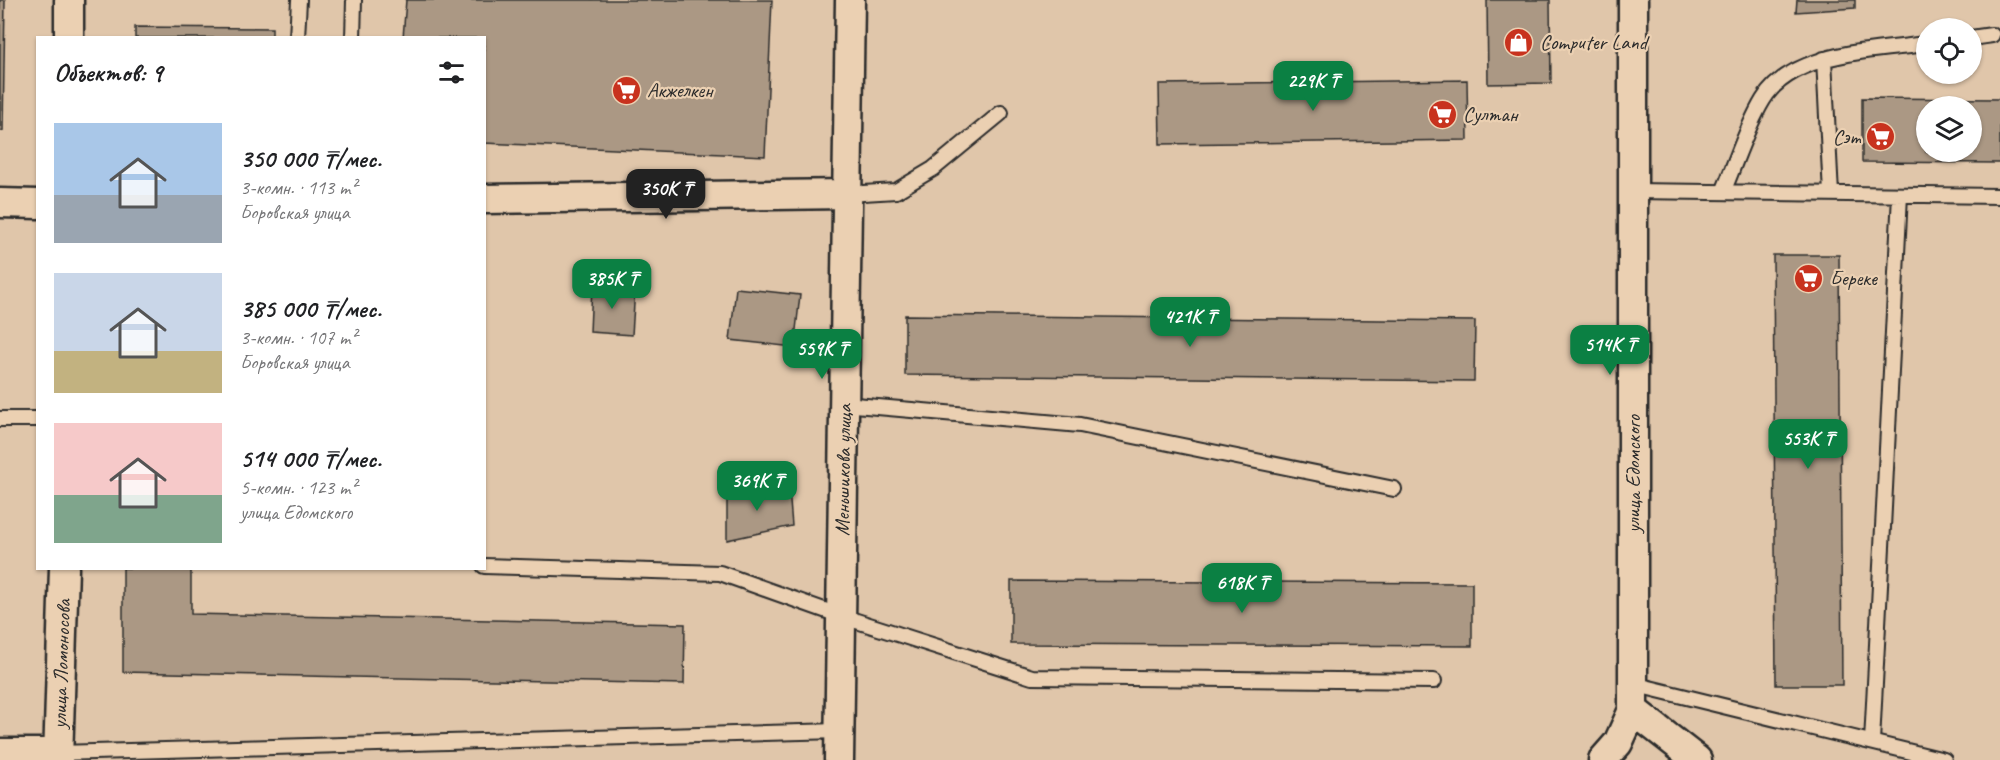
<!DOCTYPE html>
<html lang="ru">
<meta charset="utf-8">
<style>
:root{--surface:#fff;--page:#f6f6f6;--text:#202124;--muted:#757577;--accent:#0b8043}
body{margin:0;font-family:Caveat,sans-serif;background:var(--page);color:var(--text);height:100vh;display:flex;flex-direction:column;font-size:22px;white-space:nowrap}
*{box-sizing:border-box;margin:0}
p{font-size:20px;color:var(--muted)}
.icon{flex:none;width:33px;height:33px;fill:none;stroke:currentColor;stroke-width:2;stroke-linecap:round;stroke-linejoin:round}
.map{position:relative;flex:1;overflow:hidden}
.side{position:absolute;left:36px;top:36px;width:450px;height:534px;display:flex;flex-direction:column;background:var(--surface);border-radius:0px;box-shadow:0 2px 4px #0004}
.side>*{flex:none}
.fabs{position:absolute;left:1916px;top:18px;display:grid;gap:12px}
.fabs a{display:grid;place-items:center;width:66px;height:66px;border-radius:50%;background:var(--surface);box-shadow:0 2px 4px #0004;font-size:30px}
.price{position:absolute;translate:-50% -51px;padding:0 14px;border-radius:12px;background:var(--accent);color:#fff;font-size:20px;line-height:39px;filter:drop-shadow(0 2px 3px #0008)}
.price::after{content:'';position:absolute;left:50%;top:36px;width:18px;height:14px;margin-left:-9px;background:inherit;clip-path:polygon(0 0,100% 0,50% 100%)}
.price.on{background:#222;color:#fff}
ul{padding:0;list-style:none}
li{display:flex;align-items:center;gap:18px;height:150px;padding:0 18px}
li span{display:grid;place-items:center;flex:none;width:168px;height:120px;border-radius:0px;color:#555}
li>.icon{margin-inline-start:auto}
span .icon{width:72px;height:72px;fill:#fffc;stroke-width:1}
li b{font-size:26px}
h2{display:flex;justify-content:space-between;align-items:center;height:72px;padding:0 18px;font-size:26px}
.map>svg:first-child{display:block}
.building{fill:#ab9884;stroke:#2b2b2b;stroke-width:1.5;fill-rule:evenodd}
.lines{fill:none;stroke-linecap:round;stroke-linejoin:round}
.lane-casing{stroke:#2b2b2b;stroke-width:18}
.street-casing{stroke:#2b2b2b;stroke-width:33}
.lane{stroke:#ebd0b2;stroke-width:14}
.street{stroke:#ebd0b2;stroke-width:28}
.labels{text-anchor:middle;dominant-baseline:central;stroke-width:4.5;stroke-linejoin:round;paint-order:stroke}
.poi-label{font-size:21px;fill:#2b2b2b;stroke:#ebd0b2;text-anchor:start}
.street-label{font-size:21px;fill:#2b2b2b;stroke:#ebd0b2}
</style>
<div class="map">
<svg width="2000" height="760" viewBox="0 0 2000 760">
<rect width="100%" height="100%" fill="#e0c6aa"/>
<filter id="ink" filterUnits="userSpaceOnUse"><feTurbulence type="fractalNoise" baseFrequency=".0167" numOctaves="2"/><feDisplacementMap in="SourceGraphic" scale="12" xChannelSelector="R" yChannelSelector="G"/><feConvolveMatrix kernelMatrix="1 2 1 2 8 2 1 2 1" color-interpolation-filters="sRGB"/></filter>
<g filter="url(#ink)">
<path class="building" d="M0,0H5L3,131L0,130Z
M406,0H772L765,156L484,143V38H403Z
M1487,0H1550L1551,83L1488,84Z
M1797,0H1855V8L1796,12Z
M135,27L272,28V38H135Z
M1467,80L1468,140L1160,144L1159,84Z
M1862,98L2000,99V163L1862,162ZM1926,106H1971V152H1926Z
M1773,255H1839L1842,685H1776Z
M592,285L635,288L632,335L590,332Z
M736,288L800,295L794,347L730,340Z
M905,315L1475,321L1474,381L905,375Z
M789,489L792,526L727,540V492Z
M123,568H191V614L685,624L684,684L123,672Z
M1011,581L1472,583V646L1011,644Z"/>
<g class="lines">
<defs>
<path id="lane" d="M297,38L299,0
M353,38L354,0
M1971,38L1992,35
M1824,59L1831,194
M1633,191L2000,196
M1723,192C1736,162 1746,128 1763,100C1792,51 1876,51 1926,44
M847,194L896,191L933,169L1001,113
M844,404L1080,425L1394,489
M0,419H38
M484,566L720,573L841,616L1032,677L1434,681
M1633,684L1944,760
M1872,742L1900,195
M58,753L839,731"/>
<path id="street" d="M69,0V38
M484,199L847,194
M0,203L38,204
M1633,710L1697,760
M0,753H58
M58,760L64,568
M839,760L850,0
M1603,760L1618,743L1633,710V0"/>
</defs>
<use href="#lane" class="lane-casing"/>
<use href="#street" class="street-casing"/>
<use href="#lane" class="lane"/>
<use href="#street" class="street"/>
</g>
</g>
<defs>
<symbol id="shop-disc" viewBox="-11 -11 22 22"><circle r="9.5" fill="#c8321e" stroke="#ebd0b2"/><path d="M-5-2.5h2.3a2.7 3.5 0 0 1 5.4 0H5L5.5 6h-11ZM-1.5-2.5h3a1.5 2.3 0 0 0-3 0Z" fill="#fff"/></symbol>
<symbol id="supermarket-disc" viewBox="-11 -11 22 22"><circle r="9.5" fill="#c8321e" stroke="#ebd0b2"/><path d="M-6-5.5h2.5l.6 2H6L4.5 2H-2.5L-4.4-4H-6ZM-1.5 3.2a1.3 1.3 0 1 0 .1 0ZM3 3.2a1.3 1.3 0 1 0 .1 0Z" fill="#fff"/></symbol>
</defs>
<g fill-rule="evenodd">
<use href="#shop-disc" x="1502" y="26" width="33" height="33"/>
<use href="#supermarket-disc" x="610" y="74" width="33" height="33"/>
<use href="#supermarket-disc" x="1426" y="98" width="33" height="33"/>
<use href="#supermarket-disc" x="1864" y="120" width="33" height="33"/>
<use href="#supermarket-disc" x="1792" y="262" width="33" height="33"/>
</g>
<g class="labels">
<g class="poi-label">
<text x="1540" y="42">Computer Land</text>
<text x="647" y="90">Акжелкен</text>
<text x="1463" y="114">Султан</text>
<text x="1860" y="137" text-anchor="end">Сэт</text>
<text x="1830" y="278">Береке</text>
</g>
<g class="street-label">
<text transform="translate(843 470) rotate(-89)">Меньшикова улица</text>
<text transform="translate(1633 474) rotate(-90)">улица Едомского</text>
<text transform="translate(61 664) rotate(-88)">улица Ломоносова</text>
</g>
</g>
</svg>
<div class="fabs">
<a><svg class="icon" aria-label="locate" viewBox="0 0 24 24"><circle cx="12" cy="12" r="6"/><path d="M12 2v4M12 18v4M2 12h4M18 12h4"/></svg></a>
<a><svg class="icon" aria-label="layers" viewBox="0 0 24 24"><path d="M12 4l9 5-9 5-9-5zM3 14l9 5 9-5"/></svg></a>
</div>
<b class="price" style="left:1313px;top:112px">229K ₸</b>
<b class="price on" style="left:666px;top:220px">350K ₸</b>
<b class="price" style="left:612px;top:310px">385K ₸</b>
<b class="price" style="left:1190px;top:348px">421K ₸</b>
<b class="price" style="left:1610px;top:376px">514K ₸</b>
<b class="price" style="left:822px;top:380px">559K ₸</b>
<b class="price" style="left:1808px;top:470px">553K ₸</b>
<b class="price" style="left:757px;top:512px">369K ₸</b>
<b class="price" style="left:1242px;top:614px">618K ₸</b>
<section class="side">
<h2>Объектов: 9<svg class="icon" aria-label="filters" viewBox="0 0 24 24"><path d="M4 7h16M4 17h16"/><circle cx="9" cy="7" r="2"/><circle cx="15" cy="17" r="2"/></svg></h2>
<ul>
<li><span style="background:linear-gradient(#a9c7e8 60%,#9aa5b1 0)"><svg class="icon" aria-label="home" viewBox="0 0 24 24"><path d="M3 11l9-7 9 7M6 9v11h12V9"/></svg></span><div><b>350 000 ₸/мес.</b><p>3-комн. · 113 m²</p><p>Боровская улица</p></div></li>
<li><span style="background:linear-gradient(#c9d6e8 65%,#c2b280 0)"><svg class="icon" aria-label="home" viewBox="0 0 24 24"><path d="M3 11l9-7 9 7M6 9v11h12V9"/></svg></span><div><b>385 000 ₸/мес.</b><p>3-комн. · 107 m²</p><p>Боровская улица</p></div></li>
<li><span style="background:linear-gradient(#f6c9c9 60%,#7fa58c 0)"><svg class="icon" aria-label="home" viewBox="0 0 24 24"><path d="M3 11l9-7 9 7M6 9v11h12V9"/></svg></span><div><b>514 000 ₸/мес.</b><p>5-комн. · 123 m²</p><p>улица Едомского</p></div></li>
</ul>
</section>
</div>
